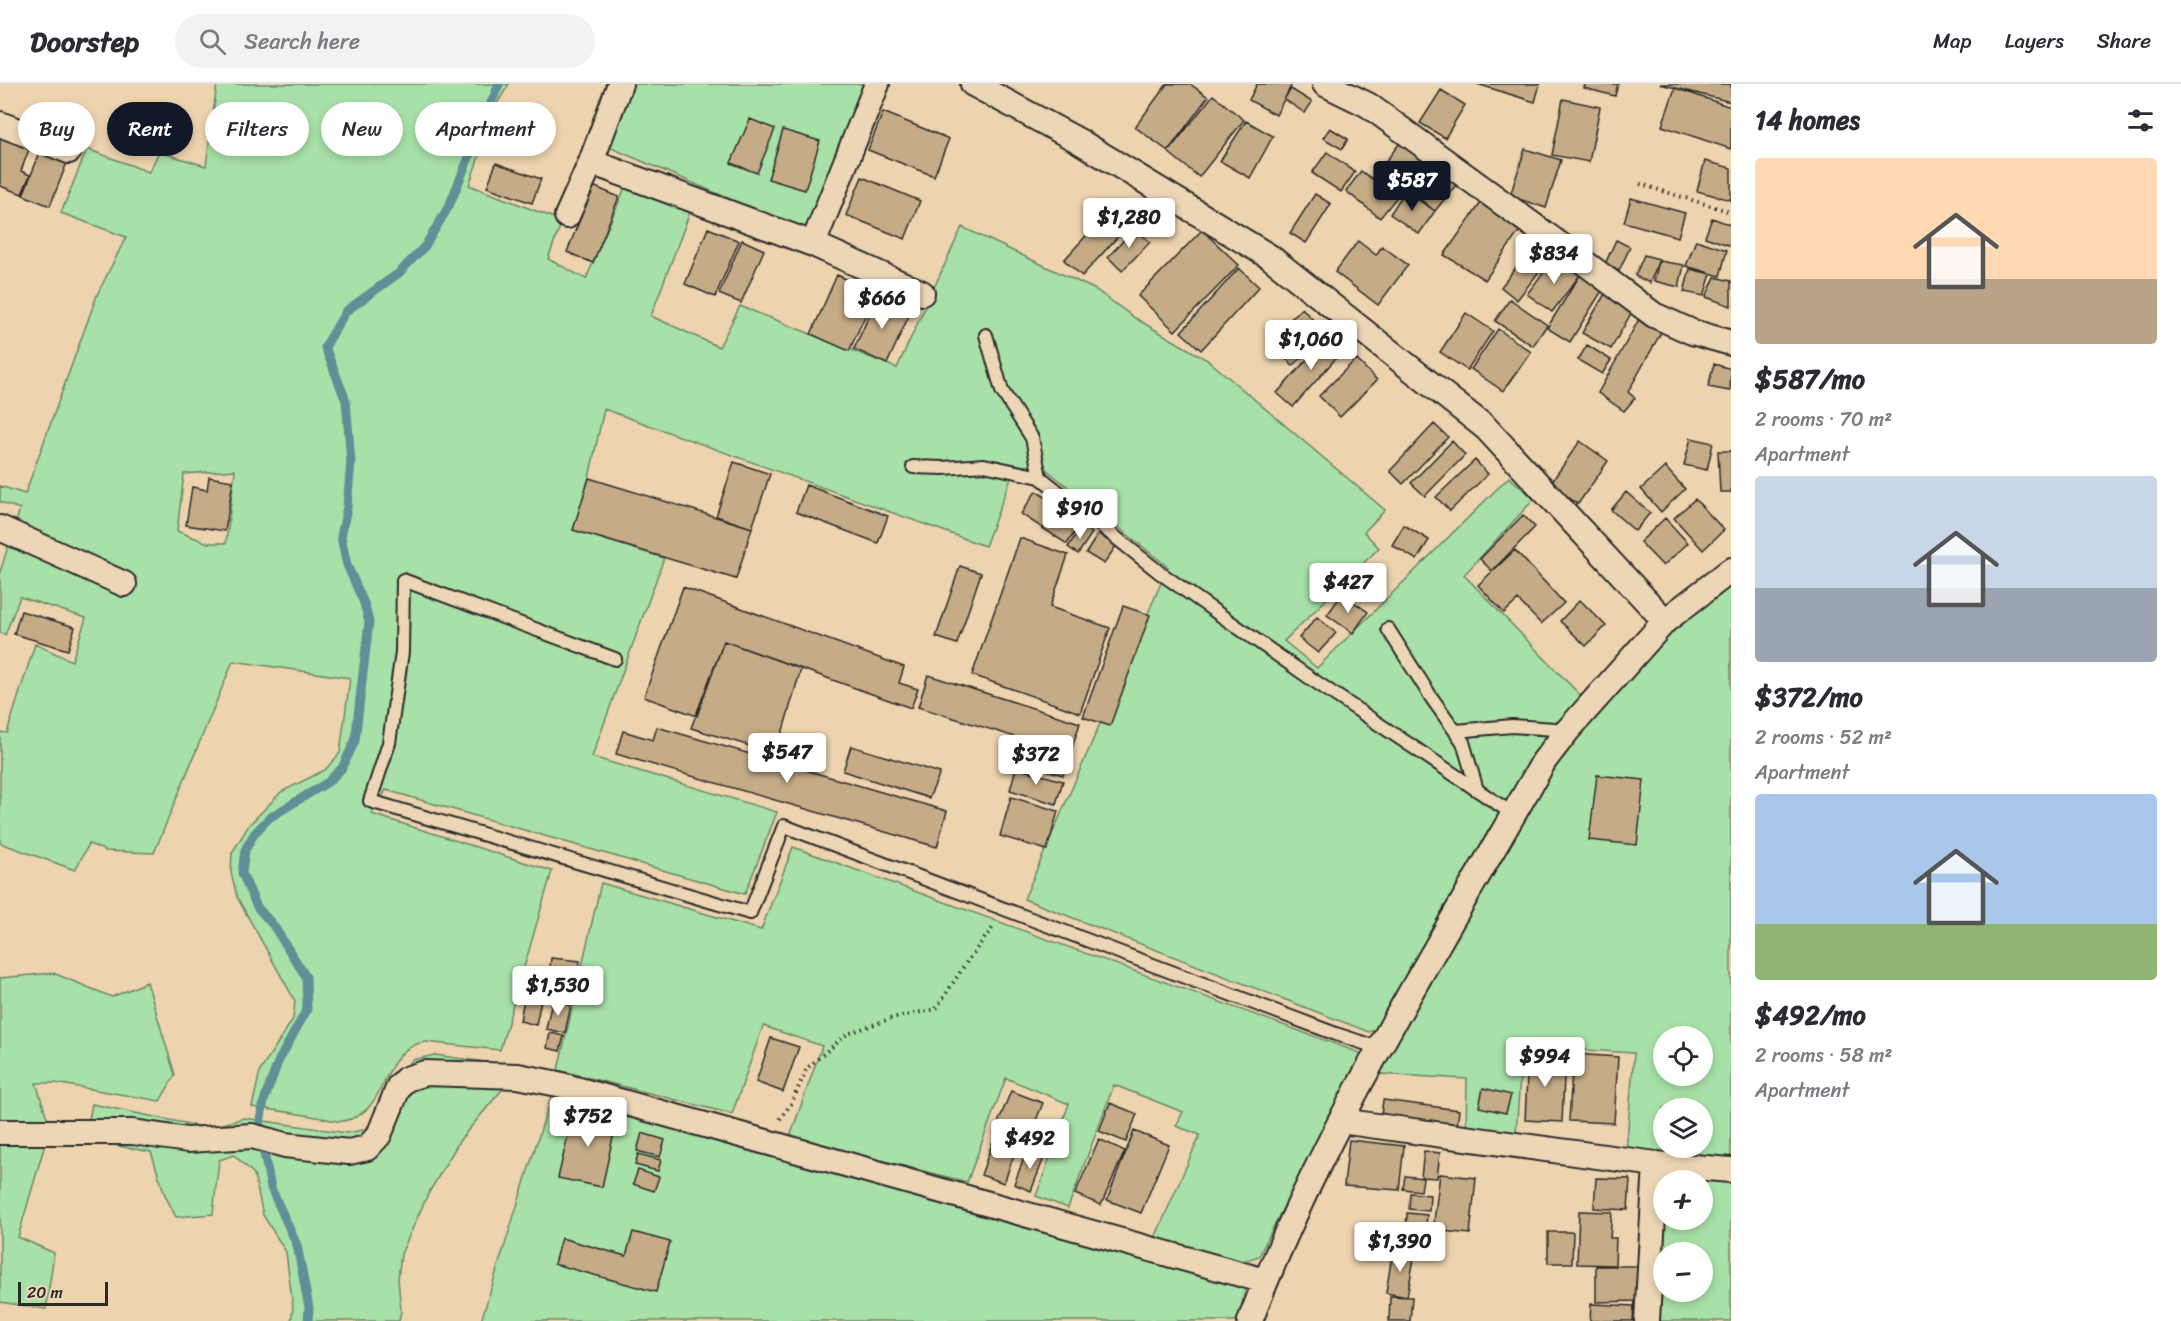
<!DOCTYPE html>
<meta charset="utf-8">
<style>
:root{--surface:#fff;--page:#f2f2f3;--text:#2b2b33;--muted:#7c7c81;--line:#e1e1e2;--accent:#111827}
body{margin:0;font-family:Sriracha,sans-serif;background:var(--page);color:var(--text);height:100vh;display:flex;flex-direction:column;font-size:22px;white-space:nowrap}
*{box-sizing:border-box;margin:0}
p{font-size:20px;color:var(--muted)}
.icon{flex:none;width:33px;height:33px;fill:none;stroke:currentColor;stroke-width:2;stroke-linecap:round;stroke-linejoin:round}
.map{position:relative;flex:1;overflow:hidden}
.drawer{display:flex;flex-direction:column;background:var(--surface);width:450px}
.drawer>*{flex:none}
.banner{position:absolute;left:18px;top:18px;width:570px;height:54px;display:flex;gap:12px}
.controls{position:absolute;left:1653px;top:942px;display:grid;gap:12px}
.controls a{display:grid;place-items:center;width:60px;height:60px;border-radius:50%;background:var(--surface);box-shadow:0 3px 9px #0003;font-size:30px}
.scale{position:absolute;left:18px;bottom:15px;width:90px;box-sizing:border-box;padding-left:6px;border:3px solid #2b2b2b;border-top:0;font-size:16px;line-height:21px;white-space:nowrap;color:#2b2b2b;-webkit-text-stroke:4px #edd6b5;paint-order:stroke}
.price{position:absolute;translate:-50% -51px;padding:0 14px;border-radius:6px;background:#fff;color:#222;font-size:20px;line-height:39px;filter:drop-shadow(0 2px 3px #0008)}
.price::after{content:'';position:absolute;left:50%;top:36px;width:18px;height:14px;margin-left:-9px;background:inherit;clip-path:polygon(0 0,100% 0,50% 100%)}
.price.selected{background:var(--accent);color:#fff}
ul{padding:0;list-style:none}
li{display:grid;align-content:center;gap:12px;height:318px;padding:0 24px}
li span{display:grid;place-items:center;height:186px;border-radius:6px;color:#555}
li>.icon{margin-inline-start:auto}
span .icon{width:108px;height:108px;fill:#fffc;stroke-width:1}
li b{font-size:26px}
h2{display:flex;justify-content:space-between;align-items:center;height:72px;padding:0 24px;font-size:26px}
.chip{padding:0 21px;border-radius:27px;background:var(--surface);box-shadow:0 3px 9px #0003;font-size:21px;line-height:54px}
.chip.selected{background:var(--accent);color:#fff}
header{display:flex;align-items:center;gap:36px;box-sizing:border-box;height:84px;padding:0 30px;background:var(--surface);border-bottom:2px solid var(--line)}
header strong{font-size:28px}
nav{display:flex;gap:33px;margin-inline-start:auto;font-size:21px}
.search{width:420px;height:54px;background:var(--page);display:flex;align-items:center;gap:15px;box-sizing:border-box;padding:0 21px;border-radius:33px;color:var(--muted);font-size:22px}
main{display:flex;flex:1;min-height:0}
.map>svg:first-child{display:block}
.green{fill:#a7e1a7;stroke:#698669;stroke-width:1.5;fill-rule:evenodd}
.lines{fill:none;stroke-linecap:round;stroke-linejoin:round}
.stream{stroke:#608f98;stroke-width:9}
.building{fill:#c5ac87;stroke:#2b2b2b;stroke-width:1.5}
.lane-casing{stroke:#2b2b2b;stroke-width:16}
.street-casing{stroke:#2b2b2b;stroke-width:28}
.path{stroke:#2b2b2b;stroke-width:4;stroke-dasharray:1.5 4.5;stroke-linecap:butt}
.lane{stroke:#edd6b5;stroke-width:12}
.street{stroke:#edd6b5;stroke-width:24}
</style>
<header>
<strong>Doorstep</strong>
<div class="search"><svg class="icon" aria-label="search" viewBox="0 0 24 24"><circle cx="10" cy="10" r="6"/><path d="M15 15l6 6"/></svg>Search here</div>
<nav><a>Map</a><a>Layers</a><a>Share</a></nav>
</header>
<main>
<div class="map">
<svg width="1731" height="1237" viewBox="0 0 1731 1237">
<rect width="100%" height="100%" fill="#edd3ae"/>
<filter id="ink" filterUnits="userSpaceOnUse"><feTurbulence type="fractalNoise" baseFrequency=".0167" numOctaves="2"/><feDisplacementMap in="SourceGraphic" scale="12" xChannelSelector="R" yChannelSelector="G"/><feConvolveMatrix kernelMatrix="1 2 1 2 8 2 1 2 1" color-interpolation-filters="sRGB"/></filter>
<g filter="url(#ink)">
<path class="green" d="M217,0H509L498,18L469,101L562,137L548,175L586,195L627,99L690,128L651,232L719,263L740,222L897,284L962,143L1096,206L1135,234L1209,277L1385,426L1364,448L1379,464L1284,557L1317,584L1509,393L1534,415L1464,491L1582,613L1540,664L1487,749L1376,945L1369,948L1024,815L1168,483L1043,383L1016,381L985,462L604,325L589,394L573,446L664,474L592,673L777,728L745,810L386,706L372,730L552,787L500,966L425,958C378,965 391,1029 343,1037C335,1038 324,1034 316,1033C295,1029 273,1026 252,1023L260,987L293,935L295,917L237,813L231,788L232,769L249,741L281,708L325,686L340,669L350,594L233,577L154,769L106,767L89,760L75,786L0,759V648L7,649L35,560L72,577L86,534L20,513L5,551L0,549V488L20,425L0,418V402L25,410L97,211L126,153L61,129L87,65L149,88L159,68L206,82ZM235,386L226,459H208L177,447L184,390Z
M614,0H869L809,149L602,60Z
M1731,498V1074L1626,1068L1634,969L1522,962L1516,1051L1466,1046L1467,995L1379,990L1536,709L1562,670L1656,561L1700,521ZM1664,952H1702V992H1664ZM1664,1024H1702V1064H1664Z
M793,763L1360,969L1361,978L1305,1079L1259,1172L1240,1178L1155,1154L1200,1051L1176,1042L1183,1028L1114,1001L1068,1124L1036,1112L1069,1020L1006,994L967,1098L790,1053L822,962L763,942L732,1030L558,986L601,799L761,846Z
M53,889L112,913L147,898L175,991L160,1017L55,999H36L50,1043L18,1153L54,1169L46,1225L0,1218V894Z
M435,971L521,983L460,1056L428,1110L401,1170L398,1195L401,1227L399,1237H291L293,1224L286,1168L263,1131L254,1090L234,1071L219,1076L213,1130L176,1133L165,1111L151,1068L85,1056L92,1020L208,1044L244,1034L347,1049L363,1046L374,1038L398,995L412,976Z
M552,1010L1241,1200L1245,1208L1237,1237H481Z
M1664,1091L1731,1095V1237H1655L1664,1136H1702V1096H1664ZM1664,1168H1702V1208H1664Z"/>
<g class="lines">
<path class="stream" d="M308,1237L309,1224L297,1161L271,1104L259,1044L264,1017L278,978L307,925L306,893L273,841L257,823L242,789L245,766L254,750L269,734L328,698L342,684L355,657L369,538L364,519L347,481L341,453L347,423L351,378L346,317L325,263L346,227L399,189L425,162L449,122L499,0"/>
</g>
<path class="building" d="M1167,0H1190L1208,13L1168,67L1135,43Z
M1257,0H1292L1276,31L1249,16Z
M1477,0H1540L1535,18Z
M1585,0H1618L1615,12L1584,4Z
M1660,0H1731V18Z
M1675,4L1731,23V65L1662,42Z
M1291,5L1312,18L1305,29L1284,15Z
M1441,6L1465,21L1445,54L1420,39Z
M1213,11L1244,36L1199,93L1168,68Z
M1563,15L1600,23L1589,78L1552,71Z
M883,28L949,55L934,92L868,66Z
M750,35L775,45L757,89L731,79Z
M1246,37L1273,52L1250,94L1220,77Z
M1330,44L1348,55L1342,65L1323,54Z
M0,46L32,57L21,87L30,91L22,110L0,102Z
M783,46L820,57L805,106L768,95Z
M1403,55L1428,74L1380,134L1346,107L1361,87L1372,95Z
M43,61L70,71L50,122L23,111Z
M1525,65L1561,76L1546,124L1510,112Z
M1327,68L1355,88L1341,108L1312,89Z
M1435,76L1460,96L1435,127L1410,107Z
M1705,77L1731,84V116L1697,107Z
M496,79L541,95L532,119L487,103Z
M862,93L920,117L905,155L846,131Z
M593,102L619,113L593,179L567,168Z
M1405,107L1435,127L1419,150L1390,130Z
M1315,110L1331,120L1306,159L1290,149Z
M1485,113L1523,142L1485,196L1444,171Z
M1631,114L1685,129L1678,153L1624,138Z
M1116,119L1134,135L1082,192L1064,176Z
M1712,134L1731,141V162L1705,153Z
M708,144L739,157L715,213L685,200Z
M1135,144L1150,158L1122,187L1108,173Z
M1202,146L1239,181L1175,247L1138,212Z
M742,156L764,166L741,219L719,210Z
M1616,156L1630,163L1619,187L1605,180Z
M1696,156L1727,166L1720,192L1686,182Z
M1358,157L1376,171L1382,162L1408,181L1378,221L1335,188Z
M1535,158L1552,171L1517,216L1501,203Z
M1644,171L1659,175L1650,199L1635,192Z
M1555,173L1580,191L1552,228L1527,210Z
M1659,177L1684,181L1679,203L1654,197Z
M1239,184L1259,203L1201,266L1181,248Z
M1690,185L1711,190L1704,212L1684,208Z
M837,191L876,208L849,267L811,250Z
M1580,191L1603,205L1570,258L1547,244Z
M1715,193L1731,197V222L1706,213Z
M1606,208L1634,224L1611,265L1582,249Z
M878,212L911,227L887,280L854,265Z
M1510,215L1547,241L1533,262L1495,237Z
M1302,224L1326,250L1293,282L1268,257Z
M1466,229L1493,247L1467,286L1440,268Z
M1642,230L1664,243L1628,308L1635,314L1624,327L1598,309Z
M1498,245L1531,268L1503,307L1471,285Z
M1329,251L1344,265L1293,323L1277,309Z
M1587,261L1611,276L1602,290L1578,276Z
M1356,275L1377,296L1340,333L1319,312Z
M1714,280L1731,285L1730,307L1708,303Z
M1434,340L1448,353L1403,400L1390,387Z
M1691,354L1713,359L1707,386L1684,381Z
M1452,357L1465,371L1425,412L1411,399Z
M1580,357L1608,377L1578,420L1550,400Z
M1718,367H1731V408H1720Z
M1475,376L1488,390L1450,427L1436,413Z
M734,378L770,390L752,444L716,432Z
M1665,383L1685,405L1661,428L1641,405Z
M209,393L233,397L225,447L186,441L192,403L207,406Z
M589,394L752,444L736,495L573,446Z
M806,401L888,432L878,459L796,428Z
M1036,407L1082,437L1067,460L1021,430Z
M1626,408L1650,429L1635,447L1611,426Z
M1695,415L1724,446L1703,466L1674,434Z
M1523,431L1535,443L1492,487L1480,475Z
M1665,434L1688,459L1663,482L1640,458Z
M1404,441L1429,456L1417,476L1392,461Z
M1082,442L1092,449L1078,470L1068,463Z
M1098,450L1116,462L1104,480L1086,469Z
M1020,454L1068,471L1050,523L1110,544L1080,629L972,591Z
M1515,466L1564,519L1541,540L1518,516L1504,529L1478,501Z
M960,482L981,489L957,560L936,553Z
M683,503L904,583L899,599L918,605L911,624L724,557L697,632L644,613Z
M1342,510L1368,528L1353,549L1327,531Z
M1580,516L1606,542L1586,562L1560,537Z
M1123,522L1150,531L1110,642L1083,633Z
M21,527L75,543L68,566L14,550Z
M1317,533L1336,549L1318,569L1299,554Z
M724,557L801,585L776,670L691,644Z
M928,591L1080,639L1070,670L918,623Z
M657,643L947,727L937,763L616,670L623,647L653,656Z
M851,662L940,689L929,714L843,687Z
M1019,662L1068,676L1063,691L1015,677Z
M1016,684L1063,697L1056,720L1010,706Z
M1597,691L1644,696L1637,761L1589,756Z
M1011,713L1058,727L1047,766L1000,752Z
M551,874L580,877L577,906L548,903Z
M527,898L544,901L536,941L520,937Z
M552,917L571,921L565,949L546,945Z
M550,949L564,952L560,967L547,964Z
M771,954L799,963L783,1008L756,998Z
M1573,970L1618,973L1614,1039L1569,1037Z
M1528,971L1565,972L1562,1038L1525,1036Z
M1483,1004L1511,1011L1506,1029L1479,1023Z
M1011,1007L1043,1019L1026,1061L994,1049Z
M1383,1016L1459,1026L1457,1042L1381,1032Z
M1110,1019L1137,1030L1126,1058L1099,1047Z
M574,1025L617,1035L602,1103L558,1094Z
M1134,1047L1169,1061L1141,1129L1107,1116Z
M642,1049L665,1056L660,1073L637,1067Z
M1099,1055L1125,1067L1101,1121L1075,1110Z
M1349,1056L1404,1062L1399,1106L1344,1102Z
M992,1060L1015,1068L1004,1099L981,1091Z
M1028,1064L1045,1071L1031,1107L1014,1100Z
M1424,1067L1440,1069L1437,1094L1421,1093Z
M638,1070L661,1076L658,1087L635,1081Z
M638,1086L659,1093L654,1107L633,1100Z
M1440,1090L1476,1094L1470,1150L1433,1146Z
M1405,1092L1423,1094L1421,1107L1403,1105Z
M1596,1094L1630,1095L1628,1126L1594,1124Z
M1410,1109L1430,1111L1429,1127L1409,1125Z
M1579,1127L1612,1128L1610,1154H1616L1615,1181L1577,1180Z
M1407,1129L1427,1131L1425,1150L1406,1149Z
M633,1148L670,1158L656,1208L554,1180L561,1154L626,1172Z
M1548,1148H1573L1572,1179H1548Z
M1393,1165L1415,1169L1407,1213L1386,1209Z
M1596,1182H1637V1217L1596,1218Z
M1390,1212L1412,1213L1410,1237H1389Z
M1591,1220L1634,1222L1633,1237H1590Z"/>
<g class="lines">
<defs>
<path id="lane" d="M986,251L1002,307L1032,354L1040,393L1159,488L1310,594L1513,730
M913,383L943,384L984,381L1040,393
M1388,545L1431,613L1463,658L1477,706
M615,575L403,496L402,568L389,659L370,717L750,829L784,742L1336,950L1379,964
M1456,647L1512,642L1568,646"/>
<path id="street" d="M973,0L1079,57L1270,173L1486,344L1665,537
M1325,0L1368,21L1585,179L1654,231L1692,248L1731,259
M0,40L69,67
M591,78L813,160L877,0
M567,132L591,78L620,0
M813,160L922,209
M0,444L124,500
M1340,1037L1656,1080L1731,1086
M0,1048H133L188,1056L252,1052L285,1061L349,1068L367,1064L379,1051L399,1002L406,995L425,989L518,992L558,1000L1265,1197
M1250,1237C1325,1040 1440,860 1544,677L1568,646L1665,537L1731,486
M1647,1237L1656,1080"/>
</defs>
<use href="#lane" class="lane-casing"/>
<use href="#street" class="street-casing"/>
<path class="path" d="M1640,100L1731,128
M780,1035L791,1020L807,984L847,950L892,934L936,925L968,876L994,842"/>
<use href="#lane" class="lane"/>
<use href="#street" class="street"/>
</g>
</g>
</svg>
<div class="controls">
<a><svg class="icon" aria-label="locate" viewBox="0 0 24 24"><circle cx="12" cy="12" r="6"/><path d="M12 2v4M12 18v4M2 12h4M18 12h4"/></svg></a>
<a><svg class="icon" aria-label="layers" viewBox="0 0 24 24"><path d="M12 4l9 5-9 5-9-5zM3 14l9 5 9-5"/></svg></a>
<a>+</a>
<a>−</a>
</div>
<div class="scale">20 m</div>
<b class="price selected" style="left:1412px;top:128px">$587</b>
<b class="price" style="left:1129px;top:165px">$1,280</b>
<b class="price" style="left:1554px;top:201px">$834</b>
<b class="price" style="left:882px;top:246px">$666</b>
<b class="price" style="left:1311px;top:287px">$1,060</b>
<b class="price" style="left:1080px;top:456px">$910</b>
<b class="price" style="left:1348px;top:530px">$427</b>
<b class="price" style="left:787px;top:700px">$547</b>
<b class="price" style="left:1036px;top:702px">$372</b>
<b class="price" style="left:558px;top:933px">$1,530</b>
<b class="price" style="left:1545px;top:1004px">$994</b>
<b class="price" style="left:588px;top:1064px">$752</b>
<b class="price" style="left:1030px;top:1086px">$492</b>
<b class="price" style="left:1400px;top:1189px">$1,390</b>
<div class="banner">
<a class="chip">Buy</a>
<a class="chip selected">Rent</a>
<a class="chip">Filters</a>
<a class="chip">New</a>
<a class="chip">Apartment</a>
</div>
</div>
<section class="drawer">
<h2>14 homes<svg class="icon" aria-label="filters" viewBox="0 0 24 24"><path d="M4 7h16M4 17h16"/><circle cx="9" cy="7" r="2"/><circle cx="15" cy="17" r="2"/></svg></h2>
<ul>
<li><span style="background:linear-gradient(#ffd9b3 65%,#b9a48a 0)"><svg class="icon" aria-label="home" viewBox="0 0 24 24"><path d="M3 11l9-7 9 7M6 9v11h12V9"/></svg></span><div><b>$587/mo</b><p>2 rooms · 70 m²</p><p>Apartment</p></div></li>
<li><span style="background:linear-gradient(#c9d6e8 60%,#9aa5b1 0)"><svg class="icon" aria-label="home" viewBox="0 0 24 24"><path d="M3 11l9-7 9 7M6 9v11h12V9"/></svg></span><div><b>$372/mo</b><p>2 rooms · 52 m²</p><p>Apartment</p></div></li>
<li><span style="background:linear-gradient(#a9c7e8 70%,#8fb573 0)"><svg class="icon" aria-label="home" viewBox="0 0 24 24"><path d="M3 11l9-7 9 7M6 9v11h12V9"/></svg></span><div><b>$492/mo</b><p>2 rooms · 58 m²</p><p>Apartment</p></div></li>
</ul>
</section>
</main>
